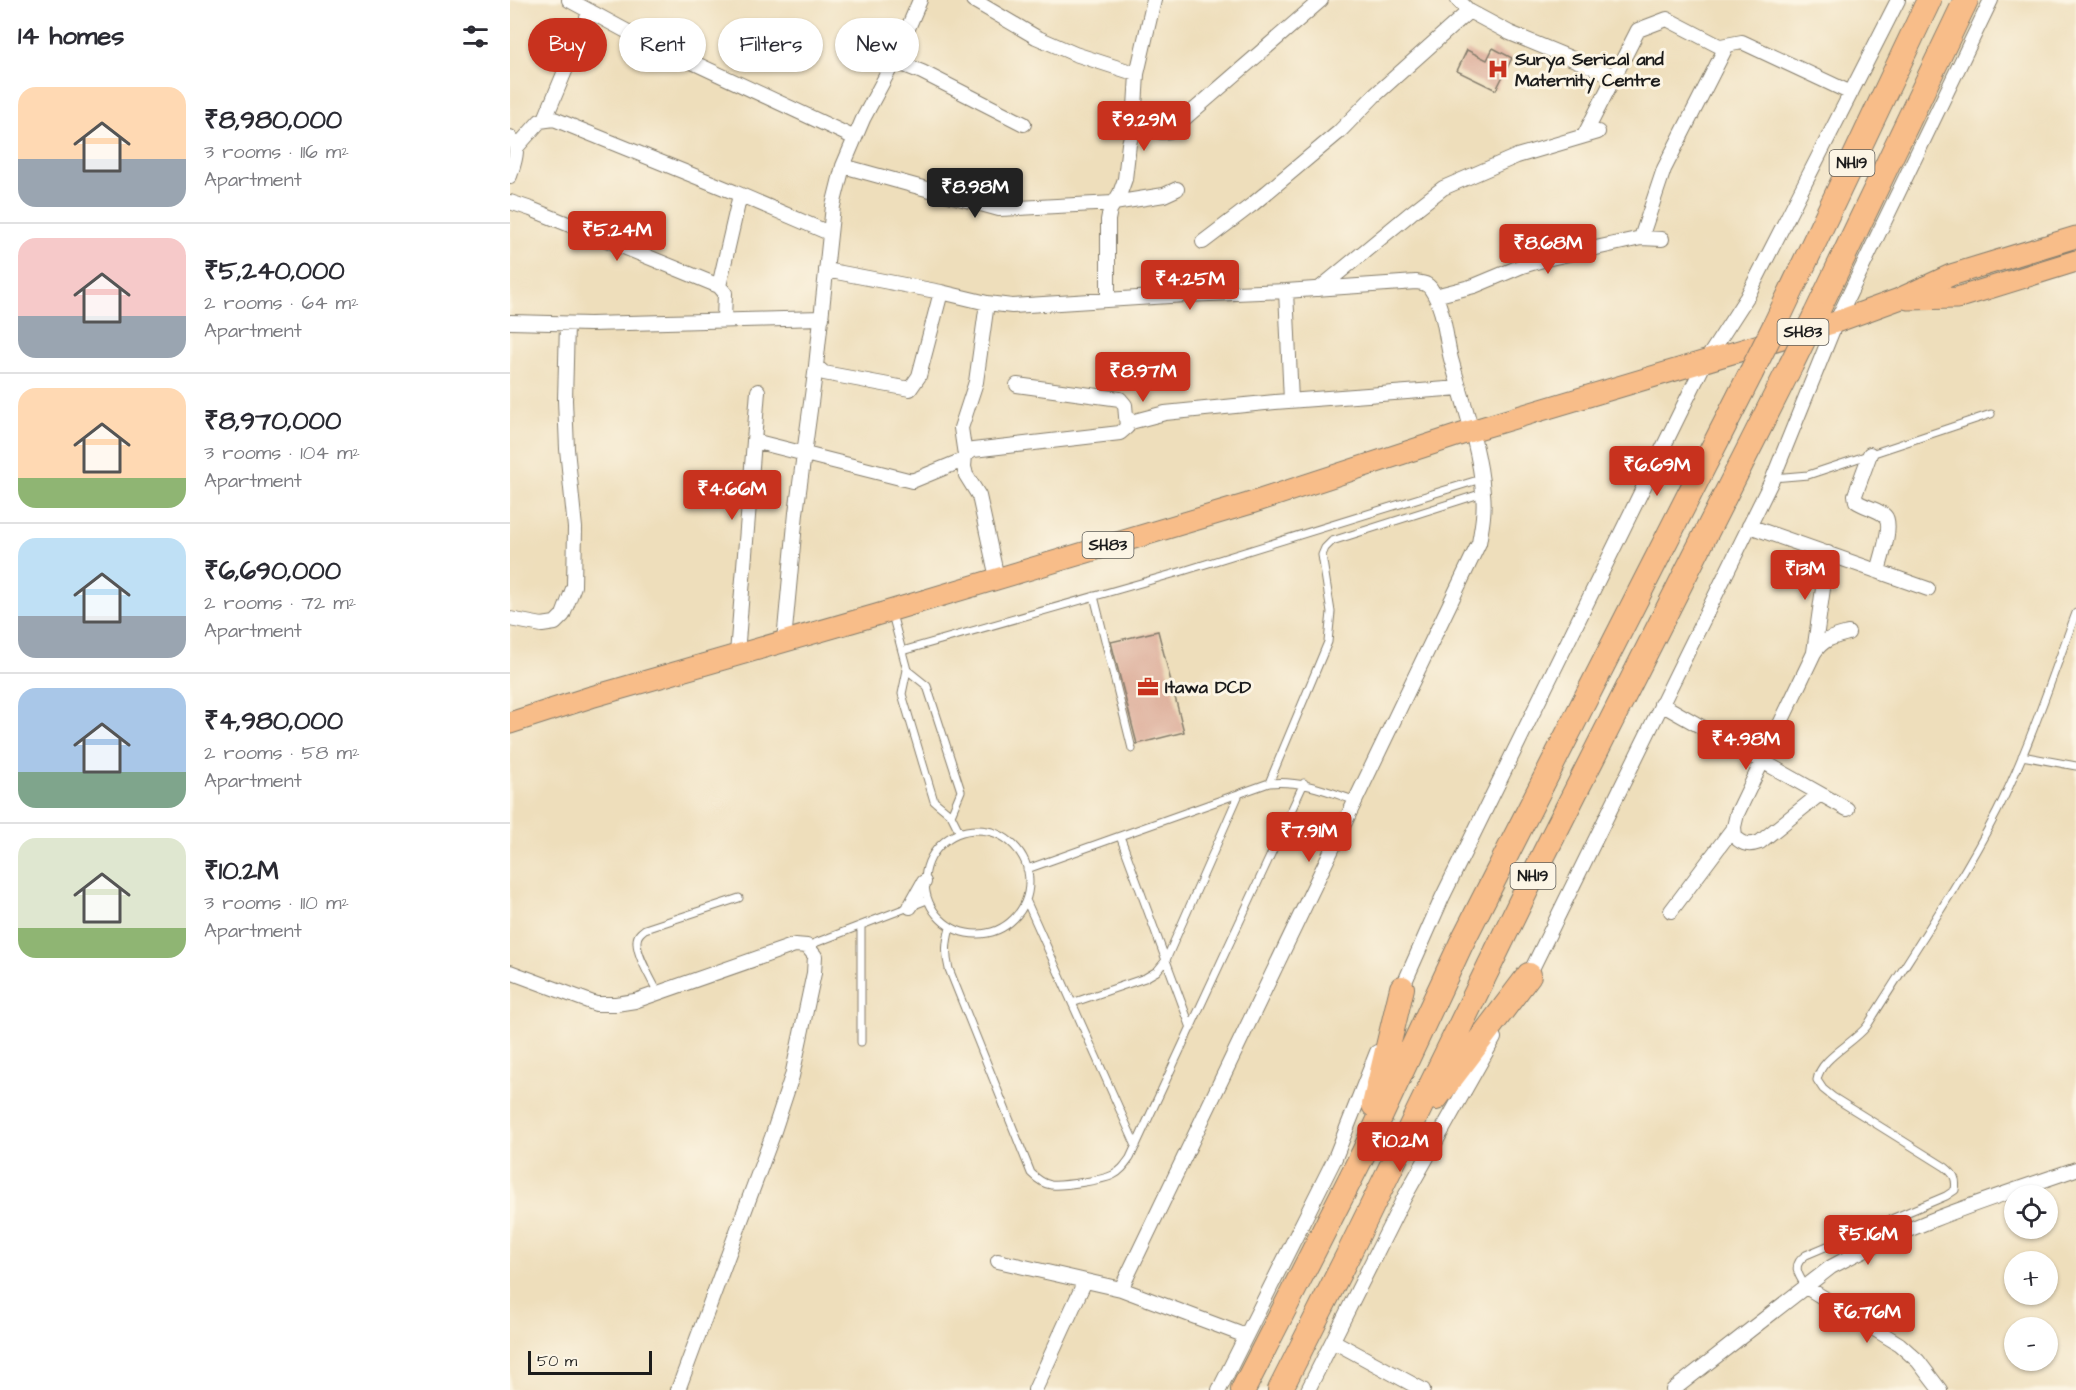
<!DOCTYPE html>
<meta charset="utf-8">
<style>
:root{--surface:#fff;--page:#f7f7f7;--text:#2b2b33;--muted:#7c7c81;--line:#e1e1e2;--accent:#c8321e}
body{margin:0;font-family:"Architects Daughter",sans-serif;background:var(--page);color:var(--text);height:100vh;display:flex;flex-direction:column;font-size:22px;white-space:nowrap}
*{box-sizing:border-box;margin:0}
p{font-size:20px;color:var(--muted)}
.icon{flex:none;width:33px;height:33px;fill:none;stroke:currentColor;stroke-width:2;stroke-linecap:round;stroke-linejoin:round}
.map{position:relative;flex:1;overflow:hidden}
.details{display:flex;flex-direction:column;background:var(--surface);width:510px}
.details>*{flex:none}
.top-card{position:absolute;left:18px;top:18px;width:570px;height:54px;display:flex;gap:12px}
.tools{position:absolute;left:1494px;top:1185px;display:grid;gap:12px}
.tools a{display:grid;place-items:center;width:54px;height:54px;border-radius:50%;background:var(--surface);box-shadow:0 2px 4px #0004;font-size:30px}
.scale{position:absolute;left:18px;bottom:15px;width:124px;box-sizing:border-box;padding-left:6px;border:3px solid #1c1c1c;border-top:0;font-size:16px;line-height:21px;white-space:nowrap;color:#1c1c1c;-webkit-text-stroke:4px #fcf5e5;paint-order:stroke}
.price{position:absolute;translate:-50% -51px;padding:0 14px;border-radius:6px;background:var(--accent);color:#fff;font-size:20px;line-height:39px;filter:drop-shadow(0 2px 3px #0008)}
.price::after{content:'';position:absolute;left:50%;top:36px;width:18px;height:14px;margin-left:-9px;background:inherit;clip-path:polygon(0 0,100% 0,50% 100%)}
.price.active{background:#222;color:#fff}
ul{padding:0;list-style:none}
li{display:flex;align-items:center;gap:18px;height:150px;padding:0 18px}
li+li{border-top:2px solid var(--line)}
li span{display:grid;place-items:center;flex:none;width:168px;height:120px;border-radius:18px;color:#555}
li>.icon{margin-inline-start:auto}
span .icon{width:72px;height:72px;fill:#fffc;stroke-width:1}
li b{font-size:26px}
h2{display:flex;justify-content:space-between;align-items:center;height:72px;padding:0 18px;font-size:26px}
.chip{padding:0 21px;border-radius:27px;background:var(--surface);box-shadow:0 2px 4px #0004;font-size:21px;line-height:54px}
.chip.active{background:var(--accent);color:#fff}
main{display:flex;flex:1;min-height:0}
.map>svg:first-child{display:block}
.building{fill:#ddad9a}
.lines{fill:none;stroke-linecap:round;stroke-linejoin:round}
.lane-casing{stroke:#857d6c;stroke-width:9}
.street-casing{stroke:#857d6c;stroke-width:16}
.primary-casing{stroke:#857d6c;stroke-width:23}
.highway-casing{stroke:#857d6c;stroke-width:26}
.lane{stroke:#fff;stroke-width:7}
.street{stroke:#fff;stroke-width:14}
.primary{stroke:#f8bd89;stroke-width:21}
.highway{stroke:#f8bd89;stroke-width:24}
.highway-bridge-casing{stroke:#857d6c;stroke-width:26;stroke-linecap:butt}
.highway-bridge{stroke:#f8bd89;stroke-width:24}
.labels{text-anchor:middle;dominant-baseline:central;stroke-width:6;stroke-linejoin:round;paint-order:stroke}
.shield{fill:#fcf5e5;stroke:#5f5d58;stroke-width:1.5}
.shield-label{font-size:16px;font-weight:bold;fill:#1c1c1c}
.poi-label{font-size:18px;font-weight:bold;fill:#1c1c1c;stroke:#fcf5e5;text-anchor:start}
</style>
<main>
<section class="details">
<h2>14 homes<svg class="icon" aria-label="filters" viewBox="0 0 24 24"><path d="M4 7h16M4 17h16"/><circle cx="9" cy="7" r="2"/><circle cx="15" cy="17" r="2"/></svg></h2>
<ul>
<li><span style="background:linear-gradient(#ffd9b3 60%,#9aa5b1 0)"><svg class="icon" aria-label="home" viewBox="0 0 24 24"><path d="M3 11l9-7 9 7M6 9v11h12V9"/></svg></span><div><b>₹8,980,000</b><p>3 rooms · 116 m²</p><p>Apartment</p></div></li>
<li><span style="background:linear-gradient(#f6c9c9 65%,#9aa5b1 0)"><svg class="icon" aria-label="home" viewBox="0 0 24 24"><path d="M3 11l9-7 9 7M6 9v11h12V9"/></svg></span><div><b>₹5,240,000</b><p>2 rooms · 64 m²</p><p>Apartment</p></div></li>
<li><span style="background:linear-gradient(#ffd9b3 75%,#8fb573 0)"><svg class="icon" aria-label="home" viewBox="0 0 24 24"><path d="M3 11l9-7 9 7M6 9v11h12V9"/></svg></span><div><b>₹8,970,000</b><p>3 rooms · 104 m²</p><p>Apartment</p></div></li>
<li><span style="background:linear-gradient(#bfe0f5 65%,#9aa5b1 0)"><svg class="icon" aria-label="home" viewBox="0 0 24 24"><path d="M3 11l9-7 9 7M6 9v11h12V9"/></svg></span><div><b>₹6,690,000</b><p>2 rooms · 72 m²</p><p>Apartment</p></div></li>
<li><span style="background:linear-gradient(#a9c7e8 70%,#7fa58c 0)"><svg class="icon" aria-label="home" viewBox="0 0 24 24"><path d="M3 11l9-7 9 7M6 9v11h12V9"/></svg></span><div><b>₹4,980,000</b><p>2 rooms · 58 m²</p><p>Apartment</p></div></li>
<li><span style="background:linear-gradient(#dfe7d0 75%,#8fb573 0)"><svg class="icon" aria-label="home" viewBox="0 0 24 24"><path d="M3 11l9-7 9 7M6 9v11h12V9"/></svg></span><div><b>₹10.2M</b><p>3 rooms · 110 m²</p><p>Apartment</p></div></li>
</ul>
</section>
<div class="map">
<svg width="1566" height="1390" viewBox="0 0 1566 1390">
<rect width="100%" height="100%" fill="#fcf5e5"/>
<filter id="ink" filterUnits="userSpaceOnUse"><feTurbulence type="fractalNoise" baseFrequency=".0167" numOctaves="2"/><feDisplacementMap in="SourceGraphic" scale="12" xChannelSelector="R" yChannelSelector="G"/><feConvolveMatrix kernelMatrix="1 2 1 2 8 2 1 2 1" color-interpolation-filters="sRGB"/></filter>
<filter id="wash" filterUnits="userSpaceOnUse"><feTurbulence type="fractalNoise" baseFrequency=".008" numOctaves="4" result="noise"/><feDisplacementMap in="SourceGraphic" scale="24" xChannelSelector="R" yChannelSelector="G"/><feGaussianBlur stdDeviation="1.35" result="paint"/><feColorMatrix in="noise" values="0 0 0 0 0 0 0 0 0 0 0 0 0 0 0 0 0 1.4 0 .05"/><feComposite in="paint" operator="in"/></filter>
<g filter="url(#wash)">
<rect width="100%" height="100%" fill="#eedebb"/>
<g id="blocks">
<path class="building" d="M983,48L1002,58L986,90L947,71L957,50L977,60Z
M648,631L674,732L627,744L601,642Z"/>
</g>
</g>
<g filter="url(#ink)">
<use href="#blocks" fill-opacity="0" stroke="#857d6c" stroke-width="1.5"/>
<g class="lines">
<defs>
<path id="lane" d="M1263,478L1298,475L1481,414
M584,596L622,749
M382,614L397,670L392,694L424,801L441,815L449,831
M392,651L673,571L971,479
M397,670L417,686L451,791L441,815
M1512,756L1566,766
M759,783L818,642L821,612L812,555L815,548L822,541L973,493
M415 882a52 52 0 1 1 104 0a52 52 0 1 1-104 0Z
M610,836L681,1028
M517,869L759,783C791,780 817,791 846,801
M516,900L626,1146
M351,926V1042
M440,928C436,943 435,953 439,969L521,1173C527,1179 533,1184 541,1185C554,1186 593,1180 603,1175C611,1171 615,1165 620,1158L794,783
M297,946L417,900
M148,993C142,980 126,955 127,941C127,935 131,932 135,929L229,898
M562,1003L635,978L647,971L656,960L729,794
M1296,1287C1288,1275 1281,1265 1296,1255L1436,1196L1445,1190C1447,1179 1444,1174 1435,1167L1323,1097L1313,1089L1307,1080C1310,1058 1343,1044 1357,1026C1401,955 1449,886 1487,812C1519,748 1541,680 1566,613"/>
<path id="street" d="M59,0L120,33L345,138
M463,0L526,37L565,54L627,74
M948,0L959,11L1000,33L1104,76
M1211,46L1232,42L1341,93
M384,61L412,72L514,124
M35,119L80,11
M624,124L652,132L660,131L811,0
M1074,136L1128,30L1157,19L1215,49L1154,169L1131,238
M0,137C11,147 4,163 0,176
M6,148L30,121L44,119L224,192L319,233
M333,166L489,209L604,203L654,195L667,189
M0,202L21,209L209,286L215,293L214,320
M693,242L743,204L829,132L864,96L959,11
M316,270L431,292L477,303L502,306L675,295L776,291L906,282C912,283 917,283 921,289C935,310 935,336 941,359C953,402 970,449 973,493C975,510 972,526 969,543L611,1289
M209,286L230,195
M809,289L901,213L933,188L1007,156L1088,132
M776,291L781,401
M925,296L964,286L1012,266L1036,259L1131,238L1152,239
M598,299V220L600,210L610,193L615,179L619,144L624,124L627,74L644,0
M0,322L80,324L312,318
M306,366L314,373L400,389L409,376L431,292
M617,423L655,413L765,402L950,388
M244,441L402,481L453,460
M1360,454L1345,495L1346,501C1354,507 1368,509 1375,516C1383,524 1371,560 1368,571
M455,455L451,428L466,382L477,303
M1239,526L1418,589
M487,578L469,496L456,475L454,467L455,455L463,450L610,433L617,427L615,405L610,399L507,385
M0,619L32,625L45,623L53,615L64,586L65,528L57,449L55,400L57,324
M274,641L286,513L306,366L323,206L333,166L353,119L384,61L410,0
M1304,652L1318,553
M227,654L248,391
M1151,704L1337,809
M1310,794L1250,842C1239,846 1234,845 1225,837L1224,827L1227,814L1304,653C1313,639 1323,637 1338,633
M400,907L414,882
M1161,911L1224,827
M0,972L86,1004H106L125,1001L285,945L297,946L305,956L304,973L282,1076L262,1137L168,1390
M1017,979L1263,478L1326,322L1481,0
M890,993L932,898L1195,362L1237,297L1388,0
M488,1261L611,1289L736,1336
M1296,1287L1389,1344L1408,1361L1430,1390
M823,1341L913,1390
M525,1390L575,1281
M709,1390L825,1158L867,1052
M798,1390L894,1198L984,1038
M1163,1390L1321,1267C1398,1224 1483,1198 1566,1169"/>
<path id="primary" d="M1398,299L1447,298L1566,261
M0,723L81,697L366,615L738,504L961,431L1326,322L1389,299L1441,275L1566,237"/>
<path id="highway" d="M1306,314L1456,0
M1265,325L1419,0
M926,1098L1019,975
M864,1105L892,988
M733,1390L853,1154L951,944L1241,373
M770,1390L840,1251L1033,856L1281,365"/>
</defs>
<use href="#lane" class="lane-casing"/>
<use href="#street" class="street-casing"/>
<use href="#primary" class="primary-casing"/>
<use href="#highway" class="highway-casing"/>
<use href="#lane" class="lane"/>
<use href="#street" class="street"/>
<use href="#primary" class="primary"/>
<use href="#highway" class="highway"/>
<defs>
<path id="highway-bridge" d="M1281,365L1306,314
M1241,373L1265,325"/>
</defs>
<use href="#highway-bridge" class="highway-bridge-casing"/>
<use href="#highway-bridge" class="highway-bridge"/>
</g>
</g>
<defs>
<symbol id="hospital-bare" viewBox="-9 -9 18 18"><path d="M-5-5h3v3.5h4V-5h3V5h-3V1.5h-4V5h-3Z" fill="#c8321e" stroke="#fcf5e5" stroke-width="2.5" paint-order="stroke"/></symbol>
<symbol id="office-bare" viewBox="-9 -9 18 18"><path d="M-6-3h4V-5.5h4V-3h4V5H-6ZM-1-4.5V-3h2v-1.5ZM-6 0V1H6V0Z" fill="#c8321e" stroke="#fcf5e5" stroke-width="2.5" paint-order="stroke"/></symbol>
</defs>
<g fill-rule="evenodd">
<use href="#hospital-bare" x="973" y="54" width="30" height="30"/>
<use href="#office-bare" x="623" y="672" width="30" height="30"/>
</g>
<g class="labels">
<g class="shield">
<rect x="1319.5" y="150" width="45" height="26" rx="4.5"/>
<rect x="1267.5" y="319" width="51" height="26" rx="4.5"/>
<rect x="572.5" y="532" width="51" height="26" rx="4.5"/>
<rect x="1000.5" y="863" width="45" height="26" rx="4.5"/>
</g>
<g class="shield-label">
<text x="1342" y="163">NH19</text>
<text x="1293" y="332">SH83</text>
<text x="598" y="545">SH83</text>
<text x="1023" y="876">NH19</text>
</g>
<g class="poi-label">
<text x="1005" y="59">Surya Serical and<tspan x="1005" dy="21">Maternity Centre</tspan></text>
<text x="655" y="687">Itawa DCD</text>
</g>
</g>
</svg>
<div class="tools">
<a><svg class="icon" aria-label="locate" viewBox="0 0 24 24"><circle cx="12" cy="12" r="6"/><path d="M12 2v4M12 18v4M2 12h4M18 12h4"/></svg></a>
<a>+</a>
<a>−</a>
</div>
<div class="scale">50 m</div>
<b class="price" style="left:634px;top:152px">₹9.29M</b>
<b class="price active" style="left:465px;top:219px">₹8.98M</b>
<b class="price" style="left:107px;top:262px">₹5.24M</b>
<b class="price" style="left:1038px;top:275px">₹8.68M</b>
<b class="price" style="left:680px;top:311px">₹4.25M</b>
<b class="price" style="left:633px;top:403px">₹8.97M</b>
<b class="price" style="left:1147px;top:497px">₹6.69M</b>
<b class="price" style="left:222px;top:521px">₹4.66M</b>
<b class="price" style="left:1295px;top:601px">₹13M</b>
<b class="price" style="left:1236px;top:771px">₹4.98M</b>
<b class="price" style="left:799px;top:863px">₹7.91M</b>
<b class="price" style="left:890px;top:1173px">₹10.2M</b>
<b class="price" style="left:1358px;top:1266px">₹5.16M</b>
<b class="price" style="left:1357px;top:1344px">₹6.76M</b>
<div class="top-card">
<a class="chip active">Buy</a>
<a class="chip">Rent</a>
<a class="chip">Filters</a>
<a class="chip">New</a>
</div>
</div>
</main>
